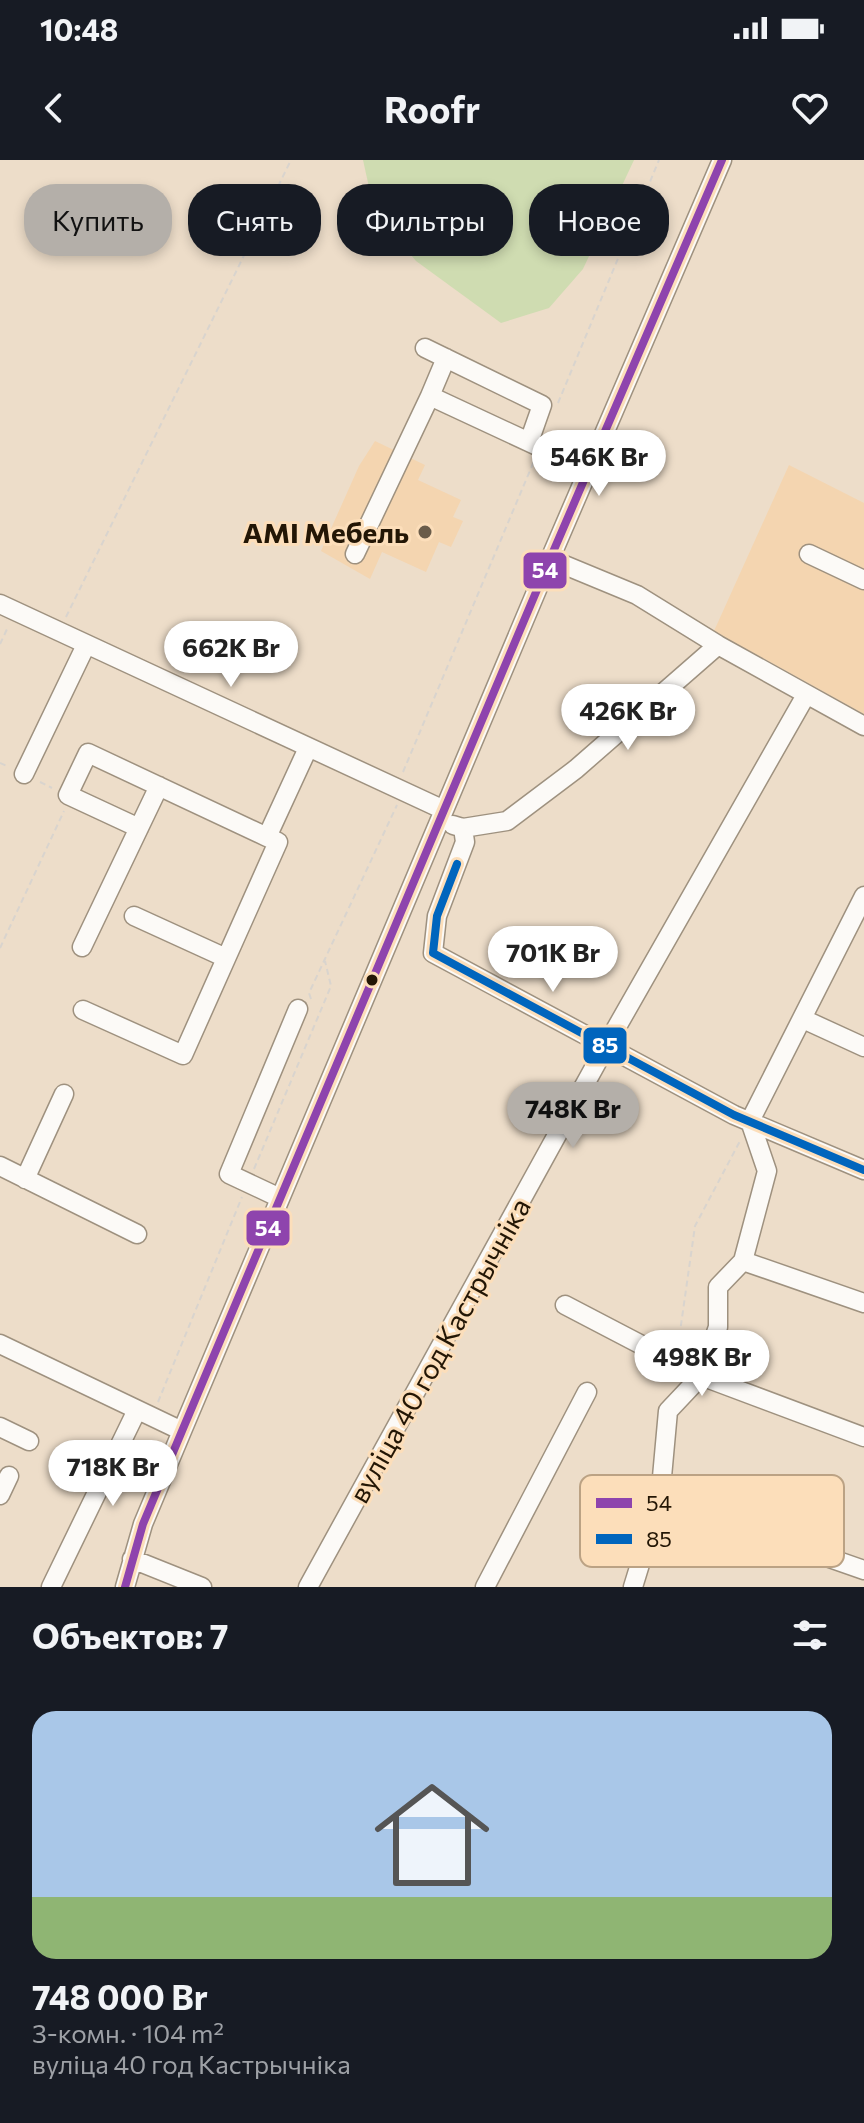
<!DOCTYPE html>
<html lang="ru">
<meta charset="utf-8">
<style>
:root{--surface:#171b24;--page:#242831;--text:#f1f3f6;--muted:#9ea1a6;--accent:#b4afa9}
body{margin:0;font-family:Commissioner,sans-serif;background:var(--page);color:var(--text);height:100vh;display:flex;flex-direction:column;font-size:30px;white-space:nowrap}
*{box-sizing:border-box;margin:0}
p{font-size:26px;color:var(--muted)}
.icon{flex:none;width:44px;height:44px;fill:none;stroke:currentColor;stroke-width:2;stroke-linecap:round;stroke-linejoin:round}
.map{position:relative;height:1427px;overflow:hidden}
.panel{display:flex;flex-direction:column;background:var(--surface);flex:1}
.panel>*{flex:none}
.banner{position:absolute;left:24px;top:24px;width:816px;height:72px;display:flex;gap:16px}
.price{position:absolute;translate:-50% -68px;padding:0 18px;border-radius:28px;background:#fff;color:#222;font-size:26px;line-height:52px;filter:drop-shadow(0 2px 4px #0008)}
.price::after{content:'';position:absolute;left:50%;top:48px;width:24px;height:18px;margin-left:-12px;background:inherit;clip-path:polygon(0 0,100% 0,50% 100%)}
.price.on{background:var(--accent);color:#111}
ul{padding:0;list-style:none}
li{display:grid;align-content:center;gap:16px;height:424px;padding:0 32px}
li span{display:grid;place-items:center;height:248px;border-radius:24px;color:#555}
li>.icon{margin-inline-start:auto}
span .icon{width:144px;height:144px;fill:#fffc;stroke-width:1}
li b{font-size:34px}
h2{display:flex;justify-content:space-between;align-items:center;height:96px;padding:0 32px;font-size:34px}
.pill{padding:0 28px;border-radius:32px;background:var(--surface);box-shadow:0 4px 12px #0003;font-size:28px;line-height:72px}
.pill.on{background:var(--accent);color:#111}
.status{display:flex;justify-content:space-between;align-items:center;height:56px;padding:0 40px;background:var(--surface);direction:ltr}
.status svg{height:22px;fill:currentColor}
header{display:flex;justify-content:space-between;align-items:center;height:104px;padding:0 32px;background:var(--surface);font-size:36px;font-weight:700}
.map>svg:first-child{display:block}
.built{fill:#f4d5b0}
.green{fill:#cfdcb1}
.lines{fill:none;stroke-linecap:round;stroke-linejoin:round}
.minor-casing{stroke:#9e917f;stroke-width:21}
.path{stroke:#d9d4ce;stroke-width:2;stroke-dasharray:6 4;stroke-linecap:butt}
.minor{stroke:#fcfaf7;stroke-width:18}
.bus-1-casing{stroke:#fcdeba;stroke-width:14}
.bus-2-casing{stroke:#fcdeba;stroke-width:14}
.bus-1{stroke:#8e44ad;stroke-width:8}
.bus-2{stroke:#0065bd;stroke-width:8}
.poi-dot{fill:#6a5c4a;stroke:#fcdeba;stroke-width:3}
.bus-dot{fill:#231605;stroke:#fcdeba;stroke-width:3}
.labels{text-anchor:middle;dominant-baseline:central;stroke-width:6;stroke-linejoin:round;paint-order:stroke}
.poi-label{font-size:28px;font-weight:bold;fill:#231605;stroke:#fcdeba;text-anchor:end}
.street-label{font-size:28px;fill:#231605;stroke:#fcdeba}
.key{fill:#fcdeba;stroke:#bba284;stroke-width:2}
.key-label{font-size:22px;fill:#231605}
.line-badge{stroke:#fcdeba;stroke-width:3}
.badge-label{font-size:22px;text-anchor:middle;font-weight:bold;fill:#fff}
</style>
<div class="status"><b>10:48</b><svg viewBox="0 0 49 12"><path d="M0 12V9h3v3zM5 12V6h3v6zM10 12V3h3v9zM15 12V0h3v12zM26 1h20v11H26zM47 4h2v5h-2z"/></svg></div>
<header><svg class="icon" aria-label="back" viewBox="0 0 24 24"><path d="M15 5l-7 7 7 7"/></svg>Roofr<svg class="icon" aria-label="heart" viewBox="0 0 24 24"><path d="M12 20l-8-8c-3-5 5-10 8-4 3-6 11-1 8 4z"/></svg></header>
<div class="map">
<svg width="864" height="1427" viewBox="0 0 864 1427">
<rect width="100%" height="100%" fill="#edddc9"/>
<path class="built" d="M375,281L425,305L418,320L461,340L453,357L463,361L451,387L439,382L426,412L382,392L370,419L321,391L359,306Z
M789,305L864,343V554L714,471Z"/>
<path class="green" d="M363,0H634L583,109L549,148L501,163L416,101L374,50Z"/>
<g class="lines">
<defs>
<path id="minor" d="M425,188L542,245L529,282
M430,236L446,198
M355,394L430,236L589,310
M809,394L864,420
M550,399L637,435L718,485L864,566
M0,444L444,650
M24,614L86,485
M453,665L463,668L507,661L576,609L718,485
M139,668L68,635L88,593L267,677
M463,668L465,682L437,756L433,793L734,955L864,1010
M134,756L226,798
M82,787L159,626
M83,850L183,895L278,682L267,677L308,588
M803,859L864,887
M0,1006L137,1074
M25,1019L64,934
M280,1038L229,1014L298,849
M743,1101L864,1143
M565,1145L701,1216L864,1277
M0,1184L182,1271
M0,1267L29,1281
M0,1335L9,1316
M660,1339L864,1410
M132,1399L202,1427
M51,1427L137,1250
M125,1427L143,1364L182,1271L550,399L722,0
M308,1427L606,886L806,535
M485,1427L587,1232
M633,1427L660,1339L668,1251L701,1216L718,1167V1127L743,1101L767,1011L750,961L864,736"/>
</defs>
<use href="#minor" class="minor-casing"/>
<path class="path" d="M558,243L659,0
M66,457L291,0
M0,484L8,467
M0,603L9,607
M403,612L534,301
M40,622L52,628
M0,788L64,651
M311,839L309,833L397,645
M254,1009L331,826L325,801
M678,1186L695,1066L740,981
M158,1242L242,1037"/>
<use href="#minor" class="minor"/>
<defs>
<path id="bus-1" d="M125,1427L143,1364L182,1271L550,399L722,0"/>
<path id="bus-2" d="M457,704L437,756L433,793L734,955L864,1010"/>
</defs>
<use href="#bus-1" class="bus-1-casing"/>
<use href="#bus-2" class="bus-2-casing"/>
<use href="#bus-1" class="bus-1"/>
<use href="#bus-2" class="bus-2"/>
</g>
<circle class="poi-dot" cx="425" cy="372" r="8"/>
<circle class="bus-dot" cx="372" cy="820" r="7"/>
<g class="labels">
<g class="poi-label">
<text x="409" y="372">AMI Мебель</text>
</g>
<g class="street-label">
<text transform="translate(439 1190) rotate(-61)">вуліца 40 год Кастрычніка</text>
</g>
</g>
<rect x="580" y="1315" width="264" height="92" rx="12" class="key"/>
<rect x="596" y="1338" width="36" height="10" fill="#8e44ad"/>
<rect x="596" y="1374" width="36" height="10" fill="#0065bd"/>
<g class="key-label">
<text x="646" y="1351">54</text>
<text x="646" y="1387">85</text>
</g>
<g class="line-badge">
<rect x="522" y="391" width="46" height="39" rx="8" fill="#8e44ad"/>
<rect x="582" y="866" width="46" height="39" rx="8" fill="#0065bd"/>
<rect x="245" y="1049" width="46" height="38" rx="8" fill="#8e44ad"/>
</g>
<g class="badge-label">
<text x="545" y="418">54</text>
<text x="605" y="893">85</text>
<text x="268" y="1076">54</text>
</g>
</svg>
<b class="price" style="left:599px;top:338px">546K Br</b>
<b class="price" style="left:231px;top:529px">662K Br</b>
<b class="price" style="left:628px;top:592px">426K Br</b>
<b class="price" style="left:553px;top:834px">701K Br</b>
<b class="price on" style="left:573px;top:990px">748K Br</b>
<b class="price" style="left:702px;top:1238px">498K Br</b>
<b class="price" style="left:113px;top:1348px">718K Br</b>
<div class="banner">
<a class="pill on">Купить</a>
<a class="pill">Снять</a>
<a class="pill">Фильтры</a>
<a class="pill">Новое</a>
</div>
</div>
<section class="panel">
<h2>Объектов: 7<svg class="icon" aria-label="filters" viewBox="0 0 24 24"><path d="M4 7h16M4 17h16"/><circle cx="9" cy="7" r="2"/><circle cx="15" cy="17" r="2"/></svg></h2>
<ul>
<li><span style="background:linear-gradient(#a9c7e8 75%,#8fb573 0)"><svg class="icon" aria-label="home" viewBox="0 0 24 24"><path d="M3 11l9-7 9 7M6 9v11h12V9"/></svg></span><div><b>748 000 Br</b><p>3-комн. · 104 m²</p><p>вуліца 40 год Кастрычніка</p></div></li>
</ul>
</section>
